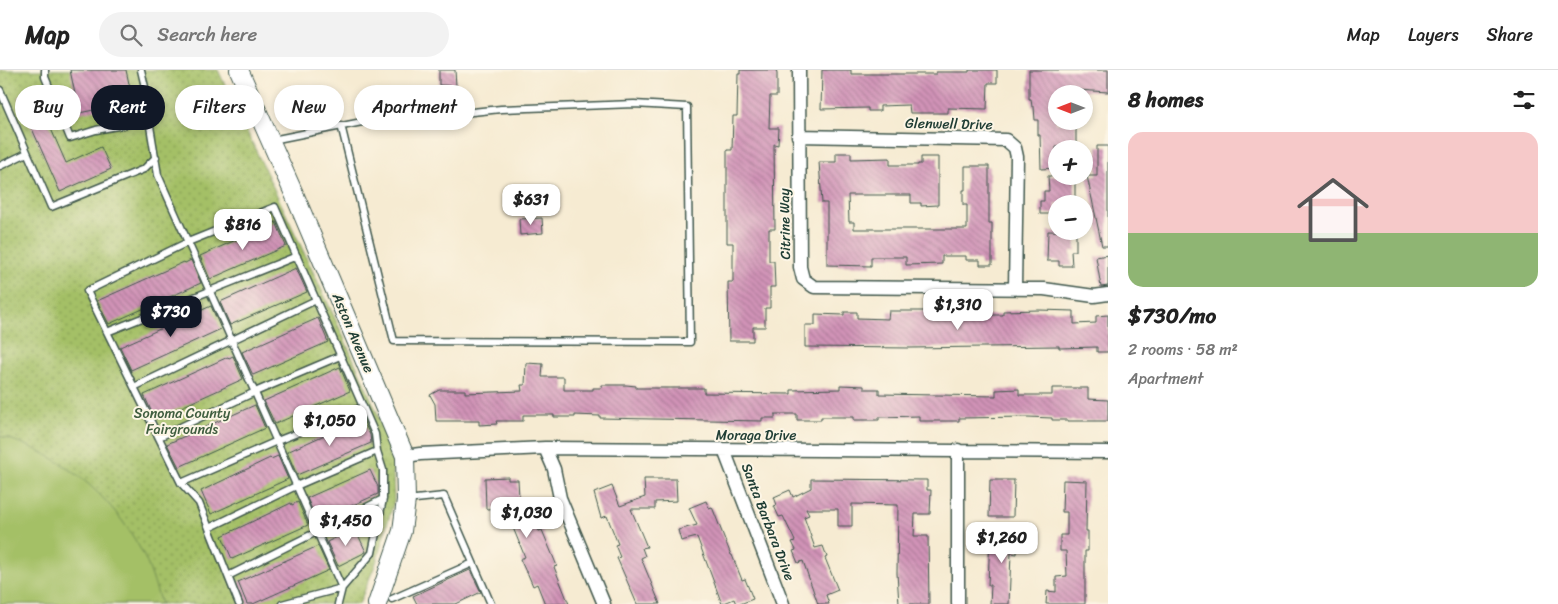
<!DOCTYPE html>
<meta charset="utf-8">
<style>
:root{--surface:#fff;--page:#f2f2f2;--text:#222;--muted:#767676;--line:#e0e0e0;--accent:#111827}
body{margin:0;font-family:Sriracha,sans-serif;background:var(--page);color:var(--text);height:100vh;display:flex;flex-direction:column;font-size:19px;white-space:nowrap}
*{box-sizing:border-box;margin:0}
p{font-size:16px;color:var(--muted)}
.icon{flex:none;width:28px;height:28px;fill:none;stroke:currentColor;stroke-width:2;stroke-linecap:round;stroke-linejoin:round}
.map{position:relative;flex:1;overflow:hidden}
.sheet{display:flex;flex-direction:column;background:var(--surface);width:450px}
.sheet>*{flex:none}
.banner{position:absolute;left:15px;top:15px;width:475px;height:45px;display:flex;gap:10px}
.needle{width:32px;rotate:270deg}
.fabs{position:absolute;left:1048px;top:15px;display:grid;gap:10px}
.fabs a{display:grid;place-items:center;width:45px;height:45px;border-radius:50%;background:var(--surface);box-shadow:0 2px 8px #0003;font-size:25px}
.price{position:absolute;translate:-50% -42px;padding:0 11px;border-radius:10px;background:#fff;color:#222;font-size:16px;line-height:32px;filter:drop-shadow(0 1px 2px #0008)}
.price::after{content:'';position:absolute;left:50%;top:30px;width:15px;height:11px;margin-left:-8px;background:inherit;clip-path:polygon(0 0,100% 0,50% 100%)}
.price.active{background:var(--accent);color:#fff}
ul{padding:0;list-style:none}
li{display:grid;align-content:center;gap:10px;height:265px;padding:0 20px}
li span{display:grid;place-items:center;height:155px;border-radius:15px;color:#555}
li>.icon{margin-inline-start:auto}
span .icon{width:90px;height:90px;fill:#fffc;stroke-width:1}
li b{font-size:21px}
h2{display:flex;justify-content:space-between;align-items:center;height:60px;padding:0 20px;font-size:21px}
.chip{padding:0 18px;border-radius:22px;background:var(--surface);box-shadow:0 2px 8px #0003;font-size:18px;line-height:45px}
.chip.active{background:var(--accent);color:#fff}
header{display:flex;align-items:center;gap:30px;box-sizing:border-box;height:70px;padding:0 25px;background:var(--surface);border-bottom:1px solid var(--line)}
header strong{font-size:24px}
nav{display:flex;gap:28px;margin-inline-start:auto;font-size:18px}
.search{width:350px;height:45px;background:var(--page);display:flex;align-items:center;gap:12px;box-sizing:border-box;padding:0 18px;border-radius:28px;color:var(--muted);font-size:19px}
main{display:flex;flex:1;min-height:0}
.map>svg:first-child{display:block}
.park{fill:url(#park-dots);stroke:#627e4d}
.garden{fill:#a4c066;stroke:#627e4d}
.building{fill:url(#building-back-hatch)}
.lines{fill:none;stroke-linecap:round;stroke-linejoin:round}
.lane-casing{stroke:#3f574c;stroke-width:9}
.street-casing{stroke:#3f574c;stroke-width:15}
.secondary-casing{stroke:#3f574c;stroke-width:20}
.lane{stroke:#fff;stroke-width:6}
.street{stroke:#fff;stroke-width:12}
.secondary{stroke:#fff;stroke-width:18}
.labels{text-anchor:middle;dominant-baseline:central;stroke-width:4;stroke-linejoin:round;paint-order:stroke}
.street-label{font-size:14px;fill:#1f3d34;stroke:#fcf5e5}
.park-label{font-size:14px;fill:#405e40;stroke:#fcf5e5}
</style>
<header>
<strong>Map</strong>
<div class="search"><svg class="icon" aria-label="search" viewBox="0 0 24 24"><circle cx="10" cy="10" r="6"/><path d="M15 15l6 6"/></svg>Search here</div>
<nav><a>Map</a><a>Layers</a><a>Share</a></nav>
</header>
<main>
<div class="map">
<svg width="1108" height="534" viewBox="0 0 1108 534">
<defs>
<pattern id="park-dots" width="8" height="8" patternUnits="userSpaceOnUse" patternTransform="scale(1.25)"><rect width="8" height="8" fill="#a4c066"/><path d="M2 2h.1M6 6h.1" fill="none" stroke="#859d55" stroke-width="1.8" stroke-linecap="round"/></pattern>
<pattern id="building-back-hatch" width="6" height="6" patternUnits="userSpaceOnUse" patternTransform="scale(1.25)"><rect width="6" height="6" fill="#d193b7"/><path d="M-1 5l2 2M0 0l6 6M5-1l2 2" fill="none" stroke="#a97996"/></pattern>
</defs>
<rect width="100%" height="100%" fill="#fcf5e5"/>
<filter id="ink" filterUnits="userSpaceOnUse"><feTurbulence type="fractalNoise" baseFrequency=".02" numOctaves="2"/><feDisplacementMap in="SourceGraphic" scale="10" xChannelSelector="R" yChannelSelector="G"/><feConvolveMatrix kernelMatrix="1 2 1 2 8 2 1 2 1" color-interpolation-filters="sRGB"/></filter>
<filter id="wash" filterUnits="userSpaceOnUse"><feTurbulence type="fractalNoise" baseFrequency=".0096" numOctaves="4" result="noise"/><feDisplacementMap in="SourceGraphic" scale="20" xChannelSelector="R" yChannelSelector="G"/><feGaussianBlur stdDeviation="1.12" result="paint"/><feColorMatrix in="noise" values="0 0 0 0 0 0 0 0 0 0 0 0 0 0 0 0 0 1.4 0 .05"/><feComposite in="paint" operator="in"/></filter>
<g filter="url(#wash)">
<rect width="100%" height="100%" fill="#f6ebd2"/>
<path class="park" d="M0,0H218L340,259L392,376L394,431L376,493L359,534H0Z"/>
<path class="garden" d="M0,366C62,384 110,424 141,480C150,497 155,516 161,534H0Z"/>
<g id="blocks">
<path class="building" d="M70,0H126L133,32L79,43Z
M439,0H455L456,16L439,15Z
M740,0H776L777,4V26H770L769,58H779L778,75L774,74L775,159H769V191H774L775,217H770V238H765V257H753V271H729L728,212H733V173H727V80H732L733,46H737L738,4H740Z
M822,0H851V4H936V2H969V0H997V13H988L987,39L948,38V43H910L909,35L880,36V41H868V38L821,39Z
M1029,0H1108V22L1077,20V24H1056V53H1076V77H1056V98L1041,99L1040,65H1038V50H1035L1034,37H1032L1031,29H1029Z
M34,20L66,93L101,77L111,99L60,122L18,27Z
M1097,76H1108V176H1102L1087,106H1097Z
M836,83H851V89L890,88V95H918V94H921V87H938V135L921,136V133H911V125H848L849,152H854V159H967V135H963V120H965V96H989V153H992V195H980V190H966V186H942V194L906,195V187H871V196L827,195V133H822L819,92H836Z
M1048,106H1075V134H1056V144H1040V131H1044V121H1049Z
M542,148L543,163L520,165L519,149Z
M276,152L286,176L210,209L200,186Z
M1048,161L1076,162V181H1071L1072,196H1059V191H1047Z
M1108,185V216L1101,217L1096,187Z
M191,190L201,213L109,254L97,231L184,192L185,193Z
M296,198L307,222L230,255L220,232Z
M211,236L221,259L131,300L120,277Z
M1039,240L1074,241V254L1096,253V246L1108,245V282H1097V277L1059,278V276L910,278L805,277V255H815V244L844,245V242H857V248L888,249L889,241H929V250L962,249V242H974V245H1003V241Z
M318,248L328,272L253,305L242,282Z
M233,286L243,309L155,349L144,325L228,287L229,288Z
M526,293L543,294L542,307H564V320H593V318H602V315H626L636,316V318H704V323L791,324V320L840,319V315L864,316V319H879V324L996,326V320L1019,319V325H1052V318H1088V329L1108,330V351H1068V350H1052V348L1028,347L959,348V351H919V346L879,347V350H854V347H821V350H797V344H775V348H762V351L600,348V346L575,345V347H554V345H523V351H496L497,354L479,355V351H436L435,334L430,325L439,320H465V323L522,321L521,315H525Z
M340,297L350,321L275,354L264,331Z
M255,335L265,358L179,397L167,374Z
M362,348L370,365L371,373L297,405L287,382Z
M278,386L288,409L211,444L201,421L270,388L271,389Z
M370,400L378,417V424L317,451L307,428Z
M508,407V410H518L520,444L528,441L531,449L534,448L539,461L542,460L557,496L554,497L569,534H545L537,514L533,516L527,502H526L520,489L525,487L505,438L486,439L485,408Z
M644,409H676L677,431L655,432V439H631L647,477L642,478L645,486L641,488L660,534H637L617,488L620,487L615,475L618,474L607,446L601,448L594,423L612,416L620,436L645,427Z
M811,409L927,410V420H931L930,444H915L914,466H928L929,534H899L897,503L898,435L852,434V456H838V439H806L809,445L804,447L815,478L823,476L827,487L825,488L838,520L826,525L829,534H818L803,491L798,493L793,481L796,480L792,472L795,471L783,446L779,447L774,436L777,435L774,427L790,420L793,427L811,418Z
M990,410H1014L1013,447H989Z
M1063,410L1087,411L1086,461H1088V481H1085V534H1046L1047,521L1056,522V507L1067,506L1066,481H1060V465H1067V442H1062Z
M706,431L709,438L712,437L731,485H732L742,510L745,509L753,529L740,534H736L734,529L722,534L697,467L681,471L678,460L697,455L689,438Z
M298,432L308,455L232,489L222,466L291,433L292,435Z
M1004,456L1018,457L1017,484L1011,483L1009,534H990L991,515H988L990,465H1004Z
M355,458L366,482L338,496L327,472Z
M318,476L329,500L253,534H247L238,512Z
M470,500L481,522L456,534H417L413,526Z"/>
</g>
</g>
<g filter="url(#ink)">
<use href="#blocks" fill-opacity="0" stroke="#3f574c" stroke-width="1"/>
<g class="lines">
<defs>
<path id="lane" d="M45,0V7L70,68L96,60L149,50
M141,0L145,17L149,50L158,105L342,518
M0,20L51,137L144,99L156,87
M272,70L382,48L434,46L501,39L634,34L687,37L690,272L394,271L341,55
M0,96L27,83
M107,262L297,186
M134,317L316,230
M159,367L255,322L340,286
M181,413L277,371L363,337
M406,430L444,426L491,534
M209,458L296,416L377,381
M228,506L383,429
M392,529L473,493
M239,534L199,433L181,413L87,221L188,172L275,137L375,364L377,381L383,400V429L372,483L342,518L338,534
M282,534L342,518"/>
<path id="street" d="M799,0L800,197L803,209L814,217L1044,219L1094,226L1108,224
M798,66L1006,70L1015,78L1017,87L1015,218
M545,378L554,399L560,428L604,534
M724,380L783,534
M958,380V534
M405,386L420,384L545,378L1108,382"/>
<path id="secondary" d="M239,0L295,126L405,386L406,430L402,461L377,534"/>
</defs>
<use href="#lane" class="lane-casing"/>
<use href="#street" class="street-casing"/>
<use href="#secondary" class="secondary-casing"/>
<use href="#lane" class="lane"/>
<use href="#street" class="street"/>
<use href="#secondary" class="secondary"/>
</g>
</g>
<g class="labels">
<g class="street-label">
<text transform="translate(949 54) rotate(1)">Glenwell Drive</text>
<text transform="translate(785 154) rotate(-91)">Citrine Way</text>
<text transform="translate(353 263) rotate(67)">Aston Avenue</text>
<text x="756" y="365">Moraga Drive</text>
<text transform="translate(768 452) rotate(69)">Santa Barbara Drive</text>
</g>
<g class="park-label">
<text x="182" y="343">Sonoma County<tspan x="182" dy="16">Fairgrounds</tspan></text>
</g>
</g>
</svg>
<div class="fabs">
<a><svg class="needle" viewBox="-14 -14 28 28"><path d="M0-13l5 13h-10z" fill="#e53935"/><path d="M0 13l5-13h-10z" fill="#767676"/></svg></a>
<a>+</a>
<a>−</a>
</div>
<b class="price" style="left:531px;top:156px">$631</b>
<b class="price" style="left:243px;top:181px">$816</b>
<b class="price" style="left:958px;top:261px">$1,310</b>
<b class="price active" style="left:171px;top:268px">$730</b>
<b class="price" style="left:330px;top:377px">$1,050</b>
<b class="price" style="left:527px;top:469px">$1,030</b>
<b class="price" style="left:346px;top:477px">$1,450</b>
<b class="price" style="left:1002px;top:494px">$1,260</b>
<div class="banner">
<a class="chip">Buy</a>
<a class="chip active">Rent</a>
<a class="chip">Filters</a>
<a class="chip">New</a>
<a class="chip">Apartment</a>
</div>
</div>
<section class="sheet">
<h2>8 homes<svg class="icon" aria-label="filters" viewBox="0 0 24 24"><path d="M4 7h16M4 17h16"/><circle cx="9" cy="7" r="2"/><circle cx="15" cy="17" r="2"/></svg></h2>
<ul>
<li><span style="background:linear-gradient(#f6c9c9 65%,#8fb573 0)"><svg class="icon" aria-label="home" viewBox="0 0 24 24"><path d="M3 11l9-7 9 7M6 9v11h12V9"/></svg></span><div><b>$730/mo</b><p>2 rooms · 58 m²</p><p>Apartment</p></div></li>
</ul>
</section>
</main>
